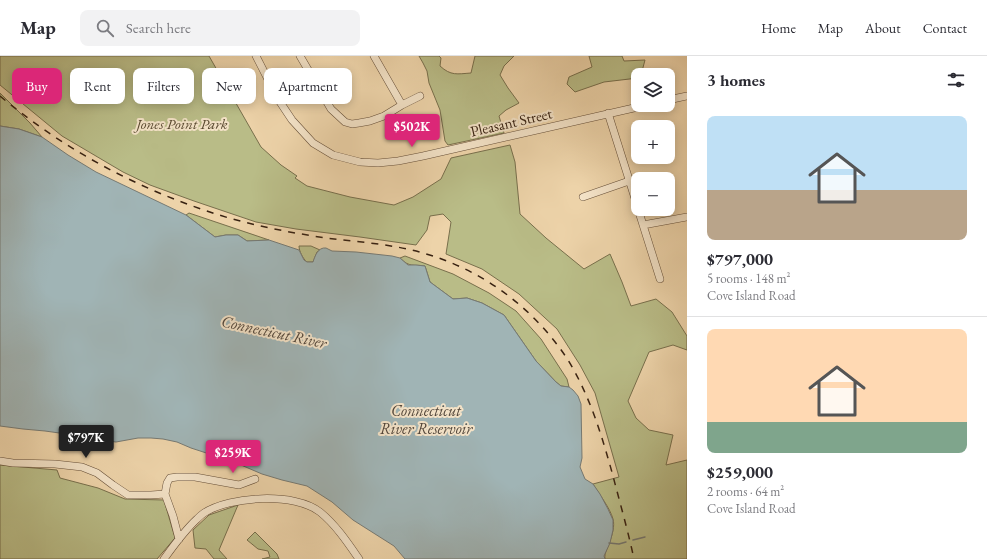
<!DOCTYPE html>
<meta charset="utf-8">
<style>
:root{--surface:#fff;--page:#f2f2f3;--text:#2b2b33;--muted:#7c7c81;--line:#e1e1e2;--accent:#db2777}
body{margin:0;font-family:"EB Garamond",serif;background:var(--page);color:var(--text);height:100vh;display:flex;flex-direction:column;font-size:15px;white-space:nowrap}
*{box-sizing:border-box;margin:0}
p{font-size:13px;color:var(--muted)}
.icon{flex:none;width:22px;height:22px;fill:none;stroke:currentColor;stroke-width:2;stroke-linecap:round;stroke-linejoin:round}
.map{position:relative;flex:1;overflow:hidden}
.side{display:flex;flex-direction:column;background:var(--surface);width:300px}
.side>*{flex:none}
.hud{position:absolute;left:12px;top:12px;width:380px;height:36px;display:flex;gap:8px}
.tools{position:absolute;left:631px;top:12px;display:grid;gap:8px}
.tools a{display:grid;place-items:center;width:44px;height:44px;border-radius:8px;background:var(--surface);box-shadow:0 2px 10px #0003;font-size:20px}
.price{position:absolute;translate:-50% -34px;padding:0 9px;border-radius:4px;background:var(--accent);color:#fff;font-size:13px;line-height:26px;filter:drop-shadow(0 1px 2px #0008)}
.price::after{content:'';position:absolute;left:50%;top:24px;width:12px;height:9px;margin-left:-6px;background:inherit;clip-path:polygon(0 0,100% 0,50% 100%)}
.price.active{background:#222;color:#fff}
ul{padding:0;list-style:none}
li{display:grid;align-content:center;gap:8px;height:212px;padding:0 20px}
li+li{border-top:1px solid var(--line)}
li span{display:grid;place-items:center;height:124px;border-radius:8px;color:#555}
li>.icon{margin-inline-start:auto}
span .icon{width:72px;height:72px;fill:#fffc;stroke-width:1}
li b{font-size:17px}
h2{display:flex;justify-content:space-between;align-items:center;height:48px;padding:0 20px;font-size:17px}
.tag{padding:0 14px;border-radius:8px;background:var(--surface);box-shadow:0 2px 10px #0003;font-size:14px;line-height:36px}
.tag.active{background:var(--accent);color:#fff}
header{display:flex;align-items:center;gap:24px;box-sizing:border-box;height:56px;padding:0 20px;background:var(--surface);border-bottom:1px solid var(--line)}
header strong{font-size:19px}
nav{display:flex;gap:22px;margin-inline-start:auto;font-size:14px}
.search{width:280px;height:36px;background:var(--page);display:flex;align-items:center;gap:10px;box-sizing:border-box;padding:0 14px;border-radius:8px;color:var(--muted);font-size:15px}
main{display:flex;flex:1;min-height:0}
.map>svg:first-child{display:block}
.green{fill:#b9bc87;stroke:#786f4c}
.water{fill:#a0b4b5;stroke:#767a74}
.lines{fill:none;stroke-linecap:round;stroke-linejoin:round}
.stream{stroke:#767a74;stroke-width:1.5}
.minor-casing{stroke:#654e38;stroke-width:8}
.minor{stroke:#f3e2c7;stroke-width:7}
.rail{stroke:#382212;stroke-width:1.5;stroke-dasharray:7 7;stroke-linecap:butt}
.labels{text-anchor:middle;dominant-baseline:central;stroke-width:4;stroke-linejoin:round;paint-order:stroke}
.street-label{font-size:15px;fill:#382212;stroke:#f3e2c7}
.park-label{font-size:15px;font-style:italic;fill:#58482f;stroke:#f3e2c7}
.water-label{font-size:16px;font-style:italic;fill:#52463b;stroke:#f3e2c7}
</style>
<header>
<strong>Map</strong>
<div class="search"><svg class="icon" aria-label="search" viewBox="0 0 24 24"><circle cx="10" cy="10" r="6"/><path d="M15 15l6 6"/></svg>Search here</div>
<nav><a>Home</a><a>Map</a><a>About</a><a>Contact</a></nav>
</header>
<main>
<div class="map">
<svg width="687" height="503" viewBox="0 0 687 503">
<rect width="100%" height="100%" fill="#edd3a9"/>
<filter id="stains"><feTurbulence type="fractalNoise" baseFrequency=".005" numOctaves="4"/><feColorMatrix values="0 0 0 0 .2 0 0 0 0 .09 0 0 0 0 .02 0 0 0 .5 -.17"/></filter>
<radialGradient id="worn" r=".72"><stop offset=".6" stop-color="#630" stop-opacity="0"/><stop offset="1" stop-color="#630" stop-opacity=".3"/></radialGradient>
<path class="green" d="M0,0H209L261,91L281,109L297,120L295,122L307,130L350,141L394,149L413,141L441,123L451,102L510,89L515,106L520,158L546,182L584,213L610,198L622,226L631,250L656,243L672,256L687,280V294L673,289L649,296L628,345L636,362L649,374L673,379L666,409L687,404V503H605C604,497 608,491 610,485C612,479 615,470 613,463C610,452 599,438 593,428L619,421L595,337L580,309L557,273L519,238L482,213L446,198L451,166L443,158L430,160L427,174L416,189L360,181L296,173L256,166L194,145L150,129L123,116L62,80L0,29Z
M419,0H439L441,2L440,10C451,20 457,18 471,17L475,0H514L504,10L500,19L508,32L519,47L506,54L499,60L504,77L448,89L445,85L440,54L429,27L427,15L423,7Z
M589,0H622L624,5L645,4L641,19H638V22L604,26L575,36L567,28L569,21L592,11Z
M0,37L30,67L42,81L19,73L0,70Z
M189,157L269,184L247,185L238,179H226L215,181L186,159Z
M299,190H311L320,194L317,196L313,206H307C303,203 299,195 299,190Z
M405,200L453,218L489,237L516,255L541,283L567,323L569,331L561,330L556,326L536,305L504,259L482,247L467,242L453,243L430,226L425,210C413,208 410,212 400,202Z
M0,409L57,414L60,422L98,432L125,443L164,444L175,482L157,503H0Z
M238,449L219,494L227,503H214L206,493L195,492L193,474L209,459Z
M255,476L277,498L279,503H262L270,501L268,495L258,493L247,484Z"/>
<path class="water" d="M0,70L19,73L42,81L68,99L96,116L186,159L215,181L226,179H238L247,185L269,184L299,194L304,204L307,206H313C315,200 318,191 326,192C328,193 330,194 332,195L356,196L392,200L400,202L408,209H416L425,210L430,226L453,243L467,242L482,247L504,259L536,305L556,326L561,330L569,331L573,334L578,340L581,348L582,402L580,411L585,423L593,428L600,438L608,453L613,464V474L610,487L604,500L605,503H405L394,490L353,464L332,446L307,430L282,424L262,418L234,406L191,392L177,386L163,383L151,382H138L116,386L108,385L97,382L81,380L45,375L23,373L0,370Z"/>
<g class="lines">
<path class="stream" d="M633,484L645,481
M609,487L619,488L626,486"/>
<defs>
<path id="minor" d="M256,0L278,43L292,64L313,87L333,99L360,106L378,107L398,105L423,100L647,49
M300,0L331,53L345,66L352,68L359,67L370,65L384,60L402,49L374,0
M668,44L687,40
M402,49L420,40
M608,57L638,152
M583,141L629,125
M638,153L660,223
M643,169L687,161
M0,405L13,407L55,408L82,411L97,417L113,429L128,439H151L165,438
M179,483L173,460L165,438L167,427L170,422L177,421H195L239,429L255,423
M164,503C174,489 184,475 197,463C199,461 201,459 204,457C230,440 295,436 320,456C336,469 348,487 359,503"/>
</defs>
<use href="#minor" class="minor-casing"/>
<use href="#minor" class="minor"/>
<path class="rail" d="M0,40C67,96 145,137 229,162C261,171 293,177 326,182C358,186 392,188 423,197C483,214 534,252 568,304C590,340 602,380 613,420C620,447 628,475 634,503"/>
</g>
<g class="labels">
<g class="street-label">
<text transform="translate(511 66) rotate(-13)">Pleasant Street</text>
</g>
<g class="park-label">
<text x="182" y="67">Jones Point Park</text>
</g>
<g class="water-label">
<text transform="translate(274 276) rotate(12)">Connecticut River</text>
<text x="426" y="354">Connecticut<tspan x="426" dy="18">River Reservoir</tspan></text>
</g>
</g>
<rect width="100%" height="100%" filter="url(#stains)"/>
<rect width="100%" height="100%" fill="url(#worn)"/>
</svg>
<div class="tools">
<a><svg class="icon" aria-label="layers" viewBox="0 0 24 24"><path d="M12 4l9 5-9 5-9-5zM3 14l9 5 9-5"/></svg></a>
<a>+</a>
<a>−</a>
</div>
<b class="price" style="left:412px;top:92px">$502K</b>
<b class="price active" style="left:86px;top:403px">$797K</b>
<b class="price" style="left:233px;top:418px">$259K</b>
<div class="hud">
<a class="tag active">Buy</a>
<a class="tag">Rent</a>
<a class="tag">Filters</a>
<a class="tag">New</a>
<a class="tag">Apartment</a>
</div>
</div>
<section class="side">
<h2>3 homes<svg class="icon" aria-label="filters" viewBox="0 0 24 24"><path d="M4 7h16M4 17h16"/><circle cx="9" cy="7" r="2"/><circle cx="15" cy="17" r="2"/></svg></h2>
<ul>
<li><span style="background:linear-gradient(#bfe0f5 60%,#b9a48a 0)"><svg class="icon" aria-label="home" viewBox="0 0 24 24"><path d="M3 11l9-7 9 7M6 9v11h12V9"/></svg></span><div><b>$797,000</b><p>5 rooms · 148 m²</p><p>Cove Island Road</p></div></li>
<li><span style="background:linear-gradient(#ffd9b3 75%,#7fa58c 0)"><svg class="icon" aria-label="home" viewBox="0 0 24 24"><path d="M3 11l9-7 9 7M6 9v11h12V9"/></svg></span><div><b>$259,000</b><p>2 rooms · 64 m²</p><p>Cove Island Road</p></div></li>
</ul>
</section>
</main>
